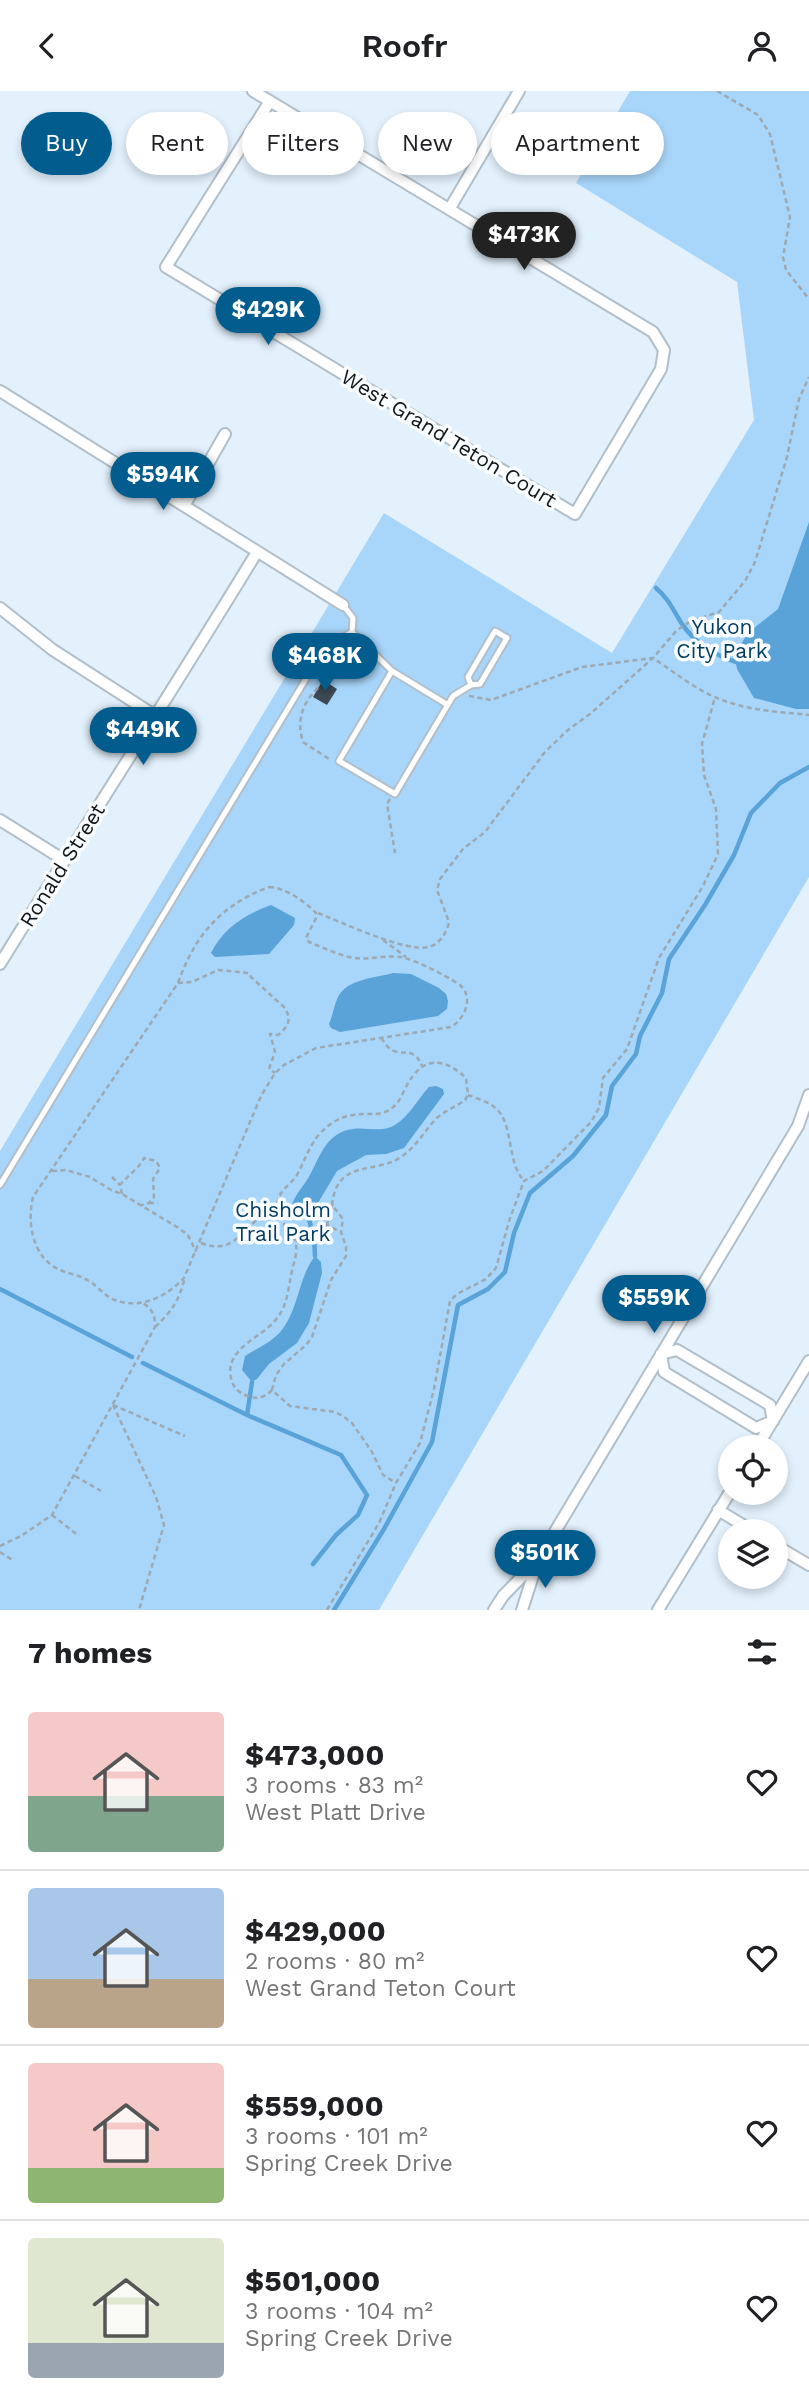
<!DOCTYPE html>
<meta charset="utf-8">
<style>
:root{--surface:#fff;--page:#f6f6f6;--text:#202124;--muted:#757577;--line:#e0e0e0;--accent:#025d8e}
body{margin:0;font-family:"Work Sans",sans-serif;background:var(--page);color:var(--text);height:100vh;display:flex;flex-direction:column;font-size:26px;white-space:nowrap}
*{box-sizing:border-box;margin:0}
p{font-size:23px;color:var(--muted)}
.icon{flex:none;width:38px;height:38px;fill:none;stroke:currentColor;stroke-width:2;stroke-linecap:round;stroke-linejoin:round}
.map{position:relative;height:1519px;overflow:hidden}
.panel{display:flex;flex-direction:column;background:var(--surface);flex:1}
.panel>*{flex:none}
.guide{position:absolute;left:21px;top:21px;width:768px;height:63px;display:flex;gap:14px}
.fabs{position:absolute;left:718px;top:1344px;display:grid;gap:14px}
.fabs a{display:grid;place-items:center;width:70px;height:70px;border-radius:50%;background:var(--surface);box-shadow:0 4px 10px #0003;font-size:35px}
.price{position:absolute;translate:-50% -60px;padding:0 16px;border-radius:24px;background:var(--accent);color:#fff;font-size:23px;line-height:46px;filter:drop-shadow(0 2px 4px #0008)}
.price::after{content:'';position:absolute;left:50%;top:42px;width:21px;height:16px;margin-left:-10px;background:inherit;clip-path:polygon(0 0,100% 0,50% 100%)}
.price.active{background:#222;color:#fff}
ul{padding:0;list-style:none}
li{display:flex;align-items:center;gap:21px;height:175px;padding:0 28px}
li+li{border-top:2px solid var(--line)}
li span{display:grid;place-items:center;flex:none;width:196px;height:140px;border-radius:7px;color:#555}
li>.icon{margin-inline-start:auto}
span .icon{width:84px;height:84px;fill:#fffc;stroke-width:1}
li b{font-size:30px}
h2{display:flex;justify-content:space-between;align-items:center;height:84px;padding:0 28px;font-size:30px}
.tag{padding:0 24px;border-radius:32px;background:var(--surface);box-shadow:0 4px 10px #0003;font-size:24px;line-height:63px}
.tag.active{background:var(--accent);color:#fff}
header{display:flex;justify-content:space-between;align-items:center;height:91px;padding:0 28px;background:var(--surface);font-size:32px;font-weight:600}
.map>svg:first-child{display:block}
.green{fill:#a8d6fa}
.water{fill:#59a3d9}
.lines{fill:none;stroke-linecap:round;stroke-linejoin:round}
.stream{stroke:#59a3d9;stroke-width:4.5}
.building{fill:#3e4a54}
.lane-casing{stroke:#b1bfca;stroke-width:9}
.street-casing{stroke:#b1bfca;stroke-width:14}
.path{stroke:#9da8b1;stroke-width:2.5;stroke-dasharray:5 3.5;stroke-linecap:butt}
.lane{stroke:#fff;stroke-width:5}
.street{stroke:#fff;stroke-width:10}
.labels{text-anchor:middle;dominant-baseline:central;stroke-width:7;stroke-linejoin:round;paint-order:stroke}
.street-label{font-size:21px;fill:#11161a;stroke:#fafdff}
.park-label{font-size:21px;fill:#003c5f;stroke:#fafdff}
</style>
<header><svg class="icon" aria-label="back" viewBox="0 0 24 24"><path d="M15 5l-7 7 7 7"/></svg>Roofr<svg class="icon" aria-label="person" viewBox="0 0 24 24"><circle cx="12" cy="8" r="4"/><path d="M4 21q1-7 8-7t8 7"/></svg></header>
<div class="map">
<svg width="809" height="1519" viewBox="0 0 809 1519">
<rect width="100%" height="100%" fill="#e3f1fd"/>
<path class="green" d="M630,0H809V786L379,1519H0V1060L384,422L612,562L754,329L737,191L576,92Z"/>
<path class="water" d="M809,431V618H796L754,607L737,578L734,563L749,541L778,518Z
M271,814L295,827L294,834L269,863L215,866L211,862C223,837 246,823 271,814Z
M393,882L411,883L439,897L446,903L448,910L447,918L438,925L340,941L331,937L329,933C333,924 334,914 338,906C347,888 375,887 393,882Z
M436,995L443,998L444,1003L404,1057L386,1063L366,1064L337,1080L315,1117L301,1125L291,1117C294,1104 304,1095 310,1084C320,1065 327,1041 353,1038C365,1036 379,1041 391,1036C408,1028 417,1009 429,996Z
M315,1165L321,1171L322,1182L309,1232L297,1252L269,1273L257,1288L252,1291L242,1279L245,1265C256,1258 272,1251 281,1240C299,1218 298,1187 315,1165Z"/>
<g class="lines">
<path class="stream" d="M656,497C669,508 673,519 682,533C694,551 716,565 736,571
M307,1121L314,1147L315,1165
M0,1198L132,1266
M143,1272L247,1324L341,1364L367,1404L358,1424L336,1444L313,1473
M247,1324L252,1291
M334,1519L384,1438L432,1351L458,1214L488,1198L505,1181L514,1142L530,1102L573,1065L606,1024L612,995L636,963L640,945L662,902L669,868L705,814L734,764L751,722L780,692L809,676"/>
</g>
<path class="building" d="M323,589L337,598L327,614L313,606Z"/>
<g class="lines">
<defs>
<path id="lane" d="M352,541L392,580L448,614
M392,580L339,670L395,703L453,605L471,594L480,593L507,547L495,540L468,586L471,594
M0,1094L324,558L352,541L353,527L343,514"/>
<path id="street" d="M253,0L653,241L664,259L661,278L575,423L166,176L270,10
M450,117L519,0
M0,300L343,514
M184,415L225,343
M0,517L53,559L157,626
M0,729L64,769
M0,873C85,735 173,599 257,461
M677,1259L770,1314L773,1330L756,1337L664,1281L661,1263Z
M757,1356L809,1270
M718,1419L753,1440
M775,1454L809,1474
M494,1519L503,1505L536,1471
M522,1519L538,1469L798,1035L809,1004
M658,1519L730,1401"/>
</defs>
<use href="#lane" class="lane-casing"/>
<use href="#street" class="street-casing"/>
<path class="path" d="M717,0L758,24L770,43L790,126L783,166L786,179L809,208
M318,597C303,611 296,629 303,651L329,668
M469,605L491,609L582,576L653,567C677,583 701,603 728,611C754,620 782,621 809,624
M390,708L387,713L395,762
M269,796C284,796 306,811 316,822V827L306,847L309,851C322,856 336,863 349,866C369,871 389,861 408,868C417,870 455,889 461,895C474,908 464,928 451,936L316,957L284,974L275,982L261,1005L184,1187C167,1205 141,1219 115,1209C105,1206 98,1195 89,1190C80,1184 68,1183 58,1178C32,1165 27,1132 33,1106L178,892C195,844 221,814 269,796Z
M318,822C341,831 407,862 429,856C440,853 447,841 449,831L437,799L440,788L463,758L485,741L545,661L568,639L590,623L653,567L677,539L691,530L719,521L745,490L755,471L787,366L799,308L809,286
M383,849L406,866
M178,892L192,891L218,879L249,882L251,886L285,917C292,929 288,936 278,944L270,943L275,961L269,978L275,982
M381,947C385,952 387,957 394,960C407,964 415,957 422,975
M468,1004C476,1007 486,1010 493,1015C515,1030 505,1068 524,1090
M52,1080L66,1079L90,1086L111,1099L122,1103L177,1136L188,1144L196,1161
M112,1086L120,1094
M122,1103L120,1094C128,1084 139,1078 144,1067L156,1070L160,1077L153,1088L154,1106L149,1112L142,1114
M149,1112H158
M327,1134L332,1114
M296,1151L302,1143L327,1134L341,1141
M201,1152C241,1167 243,1126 278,1118
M155,1236C173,1219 178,1211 185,1187
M272,1299C265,1306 258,1309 248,1305C239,1302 233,1297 231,1287C224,1255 267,1246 280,1223C289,1209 289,1188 294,1172C303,1139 283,1144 278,1119C277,1114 277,1109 280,1104C284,1096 293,1091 297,1084C304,1071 308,1058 317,1046C326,1035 338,1026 353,1024C367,1021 381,1027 393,1016C400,1011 403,1001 407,994C423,965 444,966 466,987L468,1004L465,1009C456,1016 441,1021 434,1030C423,1042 416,1056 401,1066C375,1084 337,1067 332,1114L343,1128L341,1141L346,1156V1165L331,1189L312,1246L306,1254L284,1273L276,1284L272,1299L290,1315L335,1321L343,1325L352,1332L372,1361L383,1384L396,1392
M113,1314L156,1406L164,1434L139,1519
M113,1314L185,1345
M75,1385L101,1400
M52,1424L79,1445
M0,1455L21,1445L52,1424L155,1236C155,1224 153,1219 143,1212
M0,1461L14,1470
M327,1519L379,1432L396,1392L420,1352L434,1298L450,1210L457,1203L486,1188L496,1177L510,1127L524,1090L543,1080L591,1031L599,1017L603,987L627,958L659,867L703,795L718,763L716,718L704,684L702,653L715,606"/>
<use href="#lane" class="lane"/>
<use href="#street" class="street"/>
</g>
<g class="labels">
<g class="street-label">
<text transform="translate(449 347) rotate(31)">West Grand Teton Court</text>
<text transform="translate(62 774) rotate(-58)">Ronald Street</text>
</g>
<g class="park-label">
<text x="722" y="535">Yukon<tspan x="722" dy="24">City Park</tspan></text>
<text x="283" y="1118">Chisholm<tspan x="283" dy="24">Trail Park</tspan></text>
</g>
</g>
</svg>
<div class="fabs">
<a><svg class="icon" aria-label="locate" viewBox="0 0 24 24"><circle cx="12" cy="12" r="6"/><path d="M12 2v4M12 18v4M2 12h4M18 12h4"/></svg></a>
<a><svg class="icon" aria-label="layers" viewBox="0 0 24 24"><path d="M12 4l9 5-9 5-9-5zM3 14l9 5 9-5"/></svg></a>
</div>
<b class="price active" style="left:524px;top:181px">$473K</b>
<b class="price" style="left:268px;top:256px">$429K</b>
<b class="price" style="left:163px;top:421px">$594K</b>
<b class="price" style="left:325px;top:602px">$468K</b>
<b class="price" style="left:143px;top:676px">$449K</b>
<b class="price" style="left:654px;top:1244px">$559K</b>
<b class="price" style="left:545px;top:1499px">$501K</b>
<div class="guide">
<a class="tag active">Buy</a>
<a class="tag">Rent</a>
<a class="tag">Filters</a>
<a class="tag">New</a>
<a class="tag">Apartment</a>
</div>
</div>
<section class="panel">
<h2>7 homes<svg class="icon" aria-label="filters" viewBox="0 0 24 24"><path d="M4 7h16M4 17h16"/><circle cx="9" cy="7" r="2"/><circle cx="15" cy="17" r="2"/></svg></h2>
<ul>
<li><span style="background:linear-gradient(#f6c9c9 60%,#7fa58c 0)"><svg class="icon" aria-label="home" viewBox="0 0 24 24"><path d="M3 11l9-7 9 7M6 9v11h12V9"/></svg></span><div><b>$473,000</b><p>3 rooms · 83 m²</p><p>West Platt Drive</p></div><svg class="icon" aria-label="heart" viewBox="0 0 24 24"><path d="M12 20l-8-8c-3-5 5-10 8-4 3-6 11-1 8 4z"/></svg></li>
<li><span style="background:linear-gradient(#a9c7e8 65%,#b9a48a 0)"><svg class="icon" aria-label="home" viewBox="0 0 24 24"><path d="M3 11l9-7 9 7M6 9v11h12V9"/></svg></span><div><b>$429,000</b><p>2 rooms · 80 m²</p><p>West Grand Teton Court</p></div><svg class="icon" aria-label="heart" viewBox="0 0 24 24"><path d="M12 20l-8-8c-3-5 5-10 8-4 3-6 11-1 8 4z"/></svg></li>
<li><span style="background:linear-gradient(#f6c9c9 75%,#8fb573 0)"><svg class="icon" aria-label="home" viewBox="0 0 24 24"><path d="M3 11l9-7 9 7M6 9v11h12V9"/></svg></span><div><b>$559,000</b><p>3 rooms · 101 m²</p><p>Spring Creek Drive</p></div><svg class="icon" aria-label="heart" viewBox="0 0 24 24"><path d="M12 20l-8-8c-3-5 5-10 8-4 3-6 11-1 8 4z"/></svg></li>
<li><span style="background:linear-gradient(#dfe7d0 75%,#9aa5b1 0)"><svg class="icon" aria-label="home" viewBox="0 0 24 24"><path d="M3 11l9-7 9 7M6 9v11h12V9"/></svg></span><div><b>$501,000</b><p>3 rooms · 104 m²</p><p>Spring Creek Drive</p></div><svg class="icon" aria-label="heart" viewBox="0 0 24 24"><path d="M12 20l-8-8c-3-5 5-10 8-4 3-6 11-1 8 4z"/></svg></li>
</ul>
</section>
